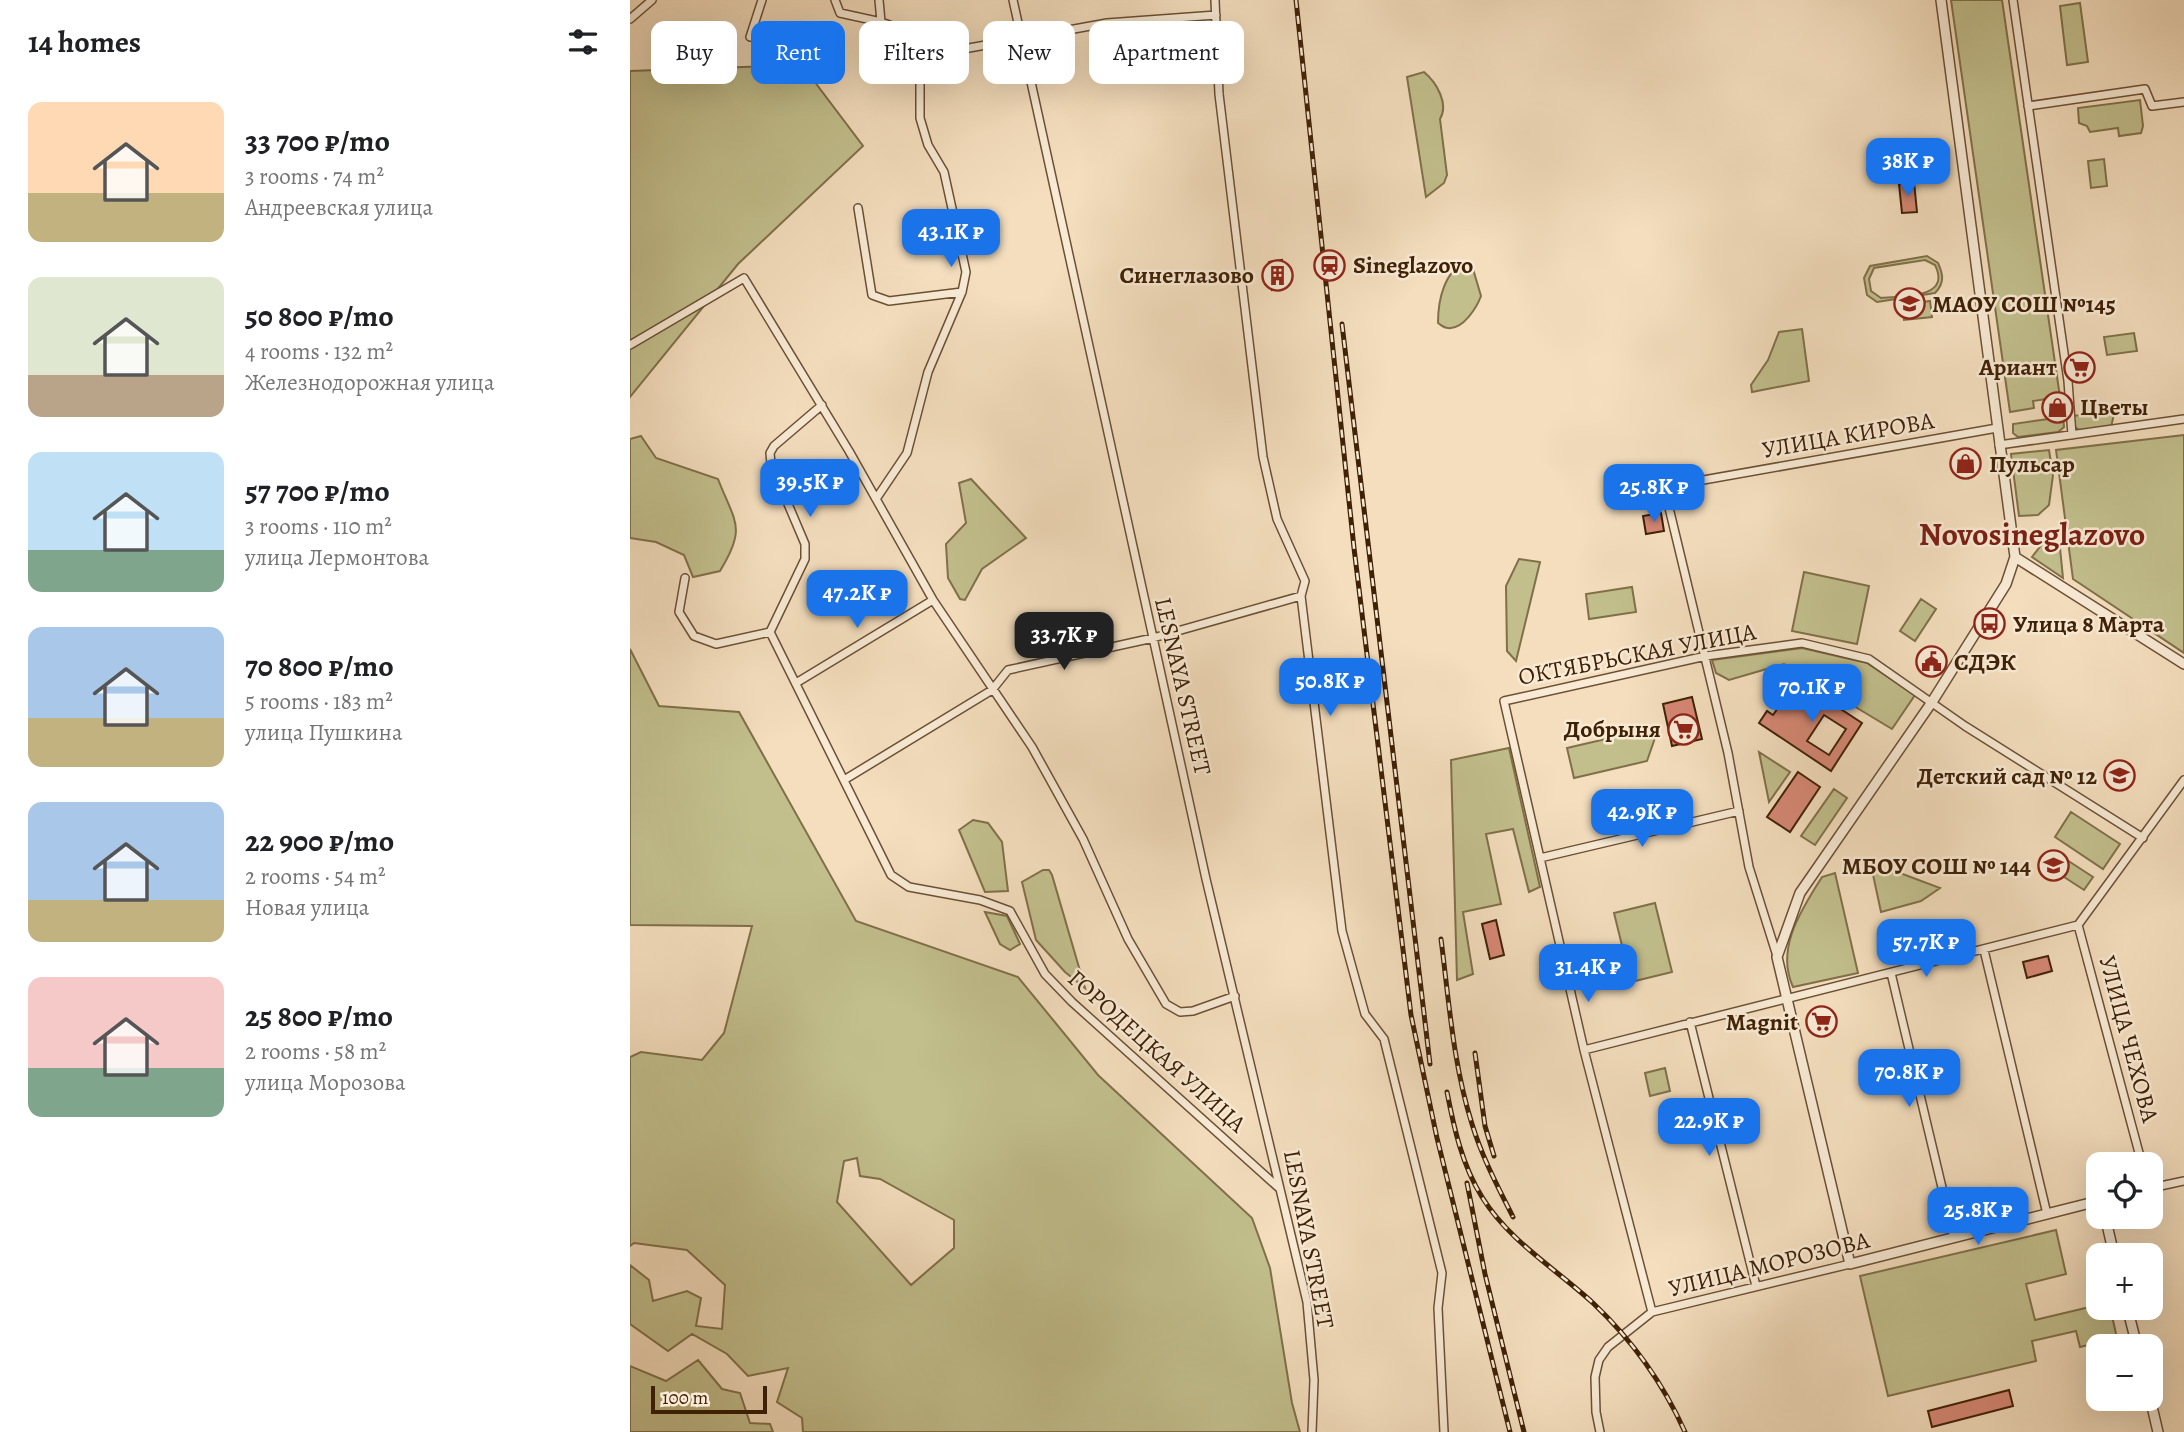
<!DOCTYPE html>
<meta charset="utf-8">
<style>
:root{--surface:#fff;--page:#f2f2f2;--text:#202124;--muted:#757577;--accent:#1a73e8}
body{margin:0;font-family:Alegreya,serif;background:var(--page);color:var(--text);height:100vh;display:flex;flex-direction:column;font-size:26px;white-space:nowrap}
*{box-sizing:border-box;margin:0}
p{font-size:23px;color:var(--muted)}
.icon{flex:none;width:38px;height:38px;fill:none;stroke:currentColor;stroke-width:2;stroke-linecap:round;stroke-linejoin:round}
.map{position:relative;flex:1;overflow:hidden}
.panel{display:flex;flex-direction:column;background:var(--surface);width:630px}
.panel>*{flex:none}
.banner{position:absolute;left:21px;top:21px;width:665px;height:63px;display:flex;gap:14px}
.tools{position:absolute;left:1456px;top:1152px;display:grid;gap:14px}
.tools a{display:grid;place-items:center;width:77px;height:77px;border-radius:14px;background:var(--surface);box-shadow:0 7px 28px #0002;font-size:35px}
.scale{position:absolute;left:21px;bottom:18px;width:116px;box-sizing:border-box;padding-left:7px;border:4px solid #3f2106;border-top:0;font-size:19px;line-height:24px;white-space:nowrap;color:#3f2106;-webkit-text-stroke:5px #f8ead5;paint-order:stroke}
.price{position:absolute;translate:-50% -60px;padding:0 16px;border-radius:14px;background:var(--accent);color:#fff;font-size:23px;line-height:46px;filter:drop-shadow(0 2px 4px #0008)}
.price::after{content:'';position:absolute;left:50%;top:42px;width:21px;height:16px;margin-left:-10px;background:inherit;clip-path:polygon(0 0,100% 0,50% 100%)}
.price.current{background:#222;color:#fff}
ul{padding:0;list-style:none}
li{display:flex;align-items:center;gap:21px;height:175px;padding:0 28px}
li span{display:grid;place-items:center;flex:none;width:196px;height:140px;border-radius:14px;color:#555}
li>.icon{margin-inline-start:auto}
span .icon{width:84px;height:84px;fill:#fffc;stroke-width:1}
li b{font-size:30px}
h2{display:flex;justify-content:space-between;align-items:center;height:84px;padding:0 28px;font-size:30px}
.chip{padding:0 24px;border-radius:14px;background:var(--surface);box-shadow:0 7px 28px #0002;font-size:24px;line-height:63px}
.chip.current{background:var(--accent);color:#fff}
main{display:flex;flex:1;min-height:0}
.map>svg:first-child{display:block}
.green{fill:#c2bf8d;stroke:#80704a;stroke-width:2;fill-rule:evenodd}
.building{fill:#d78876;stroke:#3f2106;stroke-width:2;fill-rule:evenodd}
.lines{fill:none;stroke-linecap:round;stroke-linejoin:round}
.minor-casing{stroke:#6c5034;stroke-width:10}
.tertiary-casing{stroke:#6c5034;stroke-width:12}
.minor{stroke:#f8ead5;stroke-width:7}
.tertiary{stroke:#f8ead5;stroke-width:9}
.rail-casing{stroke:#3f2106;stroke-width:5}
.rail{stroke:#f8ead5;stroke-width:2.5;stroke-dasharray:8;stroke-linecap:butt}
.labels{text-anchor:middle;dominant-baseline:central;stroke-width:5;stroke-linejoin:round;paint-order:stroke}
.poi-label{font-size:24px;font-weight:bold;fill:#3f2106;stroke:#f8ead5;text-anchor:start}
.street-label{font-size:24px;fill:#3f2106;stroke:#f8ead5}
.district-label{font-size:32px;font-weight:bold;fill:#7a1f14;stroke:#f8ead5}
</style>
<main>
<section class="panel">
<h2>14 homes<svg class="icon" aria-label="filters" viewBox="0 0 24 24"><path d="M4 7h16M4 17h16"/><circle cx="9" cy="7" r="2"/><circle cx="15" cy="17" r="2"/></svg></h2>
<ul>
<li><span style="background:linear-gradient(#ffd9b3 65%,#c2b280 0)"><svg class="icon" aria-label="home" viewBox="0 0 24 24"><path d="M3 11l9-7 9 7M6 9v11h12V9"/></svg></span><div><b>33 700 ₽/mo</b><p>3 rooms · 74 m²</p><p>Андреевская улица</p></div></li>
<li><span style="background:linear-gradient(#dfe7d0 70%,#b9a48a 0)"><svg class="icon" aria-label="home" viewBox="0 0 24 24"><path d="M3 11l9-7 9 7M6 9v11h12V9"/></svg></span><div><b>50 800 ₽/mo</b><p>4 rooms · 132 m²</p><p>Железнодорожная улица</p></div></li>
<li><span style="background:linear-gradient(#bfe0f5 70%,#7fa58c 0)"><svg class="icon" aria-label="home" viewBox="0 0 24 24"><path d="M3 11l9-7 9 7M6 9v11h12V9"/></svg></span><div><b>57 700 ₽/mo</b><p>3 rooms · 110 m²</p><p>улица Лермонтова</p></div></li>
<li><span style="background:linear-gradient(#a9c7e8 65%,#c2b280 0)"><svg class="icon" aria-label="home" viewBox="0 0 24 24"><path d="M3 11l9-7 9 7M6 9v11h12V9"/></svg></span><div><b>70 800 ₽/mo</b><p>5 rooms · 183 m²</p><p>улица Пушкина</p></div></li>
<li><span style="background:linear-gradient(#a9c7e8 70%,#c2b280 0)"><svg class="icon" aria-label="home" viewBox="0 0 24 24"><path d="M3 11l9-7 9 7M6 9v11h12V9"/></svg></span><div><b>22 900 ₽/mo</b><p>2 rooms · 54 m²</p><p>Новая улица</p></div></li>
<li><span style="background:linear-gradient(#f6c9c9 65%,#7fa58c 0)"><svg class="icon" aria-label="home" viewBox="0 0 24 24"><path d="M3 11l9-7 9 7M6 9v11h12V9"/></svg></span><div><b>25 800 ₽/mo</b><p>2 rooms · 58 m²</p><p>улица Морозова</p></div></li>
</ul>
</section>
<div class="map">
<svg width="1554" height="1432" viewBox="0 0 1554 1432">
<rect width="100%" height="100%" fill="#f4debe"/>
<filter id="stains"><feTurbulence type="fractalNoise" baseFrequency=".00286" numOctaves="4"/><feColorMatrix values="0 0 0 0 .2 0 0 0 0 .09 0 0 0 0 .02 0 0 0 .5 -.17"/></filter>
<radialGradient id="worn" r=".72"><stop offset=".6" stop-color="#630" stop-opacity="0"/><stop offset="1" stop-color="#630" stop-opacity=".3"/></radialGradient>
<path class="green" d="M1321,0H1372L1430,397L1403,401L1404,408L1380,412Z
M1450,3L1458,62L1437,65L1430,6Z
M172,65L233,146L108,264L0,397V71Z
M794,72C807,83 819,104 810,119L817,175L814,183L796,197L777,77Z
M1510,100L1513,126L1511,133L1489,136L1488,128L1460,132L1457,126L1449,123L1448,108Z
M1474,159L1477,186L1461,188L1458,161Z
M1297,256L1308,263C1313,274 1315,283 1305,293L1247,302L1237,295L1234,278L1240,266ZM1295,260L1305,265C1322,299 1272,296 1251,298L1241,291L1239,279L1244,268Z
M837,261L843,269L851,296C847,307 833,330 818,328C814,328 811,325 808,323C808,300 814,271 837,261Z
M1300,301L1302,317L1274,320L1272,305Z
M1172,329L1179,381L1122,392L1121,385L1138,360L1149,332Z
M1504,333L1507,351L1477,355L1474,337Z
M1485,410L1481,427L1450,431L1444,426L1443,416Z
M1433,417L1434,427L1428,432L1388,437L1383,433V424Z
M1554,435V653L1443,579L1426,450Z
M11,436L26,458L88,479C105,523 117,527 90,571L63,577L54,555L26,542L0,538V439Z
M1419,450L1423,475L1419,505L1408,515L1389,516L1381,454Z
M341,479L396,538L352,569L335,600L330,599L318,578L316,544L336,523L329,483Z
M1416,539L1430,548L1433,578L1402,557Z
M889,559L910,562L886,661L877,651L876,586Z
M1174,572L1239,586L1227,644L1162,631Z
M1002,587L1006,612L959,619L956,594Z
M1291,599L1306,609L1285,641L1270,631Z
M1172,648L1237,663L1285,695L1262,729L1154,664L1099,680L1086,673L1082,660Z
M0,649L29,706L109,712L226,921L388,977L468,1075L622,1218L640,1268L662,1403L670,1432H173L172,1418L147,1402L158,1368L118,1376L97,1354L62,1334L38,1351L0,1324V1265L19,1280L23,1301L57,1291L71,1298L66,1326L92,1329L95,1285L57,1250L4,1243L0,1246V1057L11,1052L72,1060L94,1033L122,926L0,925ZM227,1158L230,1176L250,1179L324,1220V1248L281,1285L207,1202L214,1161Z
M1023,728L1025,738L1017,761L944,778L937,748Z
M879,748L910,887L899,892L883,829L856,834L871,904L833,912L843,974L827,980L821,760Z
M1129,752L1160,772L1139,802Z
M1204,789L1217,798L1185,845L1171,836Z
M1441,812L1490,844L1473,869L1425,837Z
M343,820L358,823L372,842L378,891L355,892L329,830Z
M1437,860L1463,877L1454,890L1428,873Z
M413,870H419L422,875L455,988L435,972L406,940L392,882Z
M1242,870L1270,873L1310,888L1291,901L1251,912Z
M1205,873L1228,973L1163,987C1145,948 1172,909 1192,877Z
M1025,903L1042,972L1001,982L984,913Z
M355,912L377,916L390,944L380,950L370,944Z
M1035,1068L1040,1091L1020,1096L1015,1073Z
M1426,1230L1436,1274L1396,1284L1405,1320L1468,1305L1480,1307L1487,1338L1450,1347L1446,1331L1402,1341L1406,1361L1258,1396L1230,1276Z
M68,1360L92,1389L110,1393L120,1423L140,1424L143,1432H0V1366L36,1381Z"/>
<path class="building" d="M1284,182L1287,212L1272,213L1269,184Z
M652,260L656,288L642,290L639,262Z
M1031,513L1034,531L1016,534L1013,516Z
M1159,675L1232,723L1201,771L1129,723L1137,711L1143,715L1160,691L1152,686ZM1194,715L1216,729L1199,755L1177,741Z
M1062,697L1072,739L1042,746L1033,704Z
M1168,772L1190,787L1160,832L1137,817Z
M866,920L874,955L860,959L852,924Z
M1418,956L1422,971L1397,978L1393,962Z
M1379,1390L1383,1406L1302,1427L1298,1411Z"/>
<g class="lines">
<defs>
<path id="minor" d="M205,0L210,13L251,22L284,34L306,54L477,23L586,15
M249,0L251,22
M383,0L576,879L677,1302L684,1380L682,1432
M585,0L589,94L633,457L647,519L675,581L671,596L712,931L735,1014L754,1039L812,1273L808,1308L814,1432
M1383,0L1438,381L1442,435
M0,19L22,0
M120,37L132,0
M1398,106L1515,89L1522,106L1554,102
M228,208L242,295L259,301L332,292
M0,345L114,278L219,451L303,600L402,747L453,839L498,939L536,1004L550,1012L563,1011L605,996
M1369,445L1554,419
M246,499L277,453L298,372L332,292L336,272L314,172L298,145L290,118V75L295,64L306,54
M55,578L49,612L64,636L86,644L140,632
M140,632L261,875L279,887L350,900L380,911L415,974L442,1002L649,1188
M140,632L175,559V544L141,464L140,453L144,446L192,405
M166,683L303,600
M214,780L362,690L378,670L523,638L671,596
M910,858L1109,811
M1448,925L1512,1164
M1354,950L1417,1214
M1147,956L1119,867L1098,753L1034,487L1367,428
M1261,973L1324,1238
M1060,1022L1126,1286
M954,1050L1448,925L1554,780
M1521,1188L1554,1181
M1022,1312L954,1050L874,701L1076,656L1172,643L1239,659L1335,726L1513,838
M970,1432L966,1412L965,1377L969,1360L978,1347L1022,1312L1220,1264"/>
<path id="tertiary" d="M1311,0L1385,557L1376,584L1302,702L1170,893L1147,957L1220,1264L1468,1201
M1385,557L1554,664
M1475,1216L1484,1255
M1497,1307L1507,1346
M1520,1398L1528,1432"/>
</defs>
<use href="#minor" class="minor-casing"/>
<use href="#tertiary" class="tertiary-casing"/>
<use href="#minor" class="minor"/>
<use href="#tertiary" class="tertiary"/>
<defs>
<path id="rail" d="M666,0L724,548L781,1015L807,1138L880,1432
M712,324L800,1064
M811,939C819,1001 823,1064 842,1124C852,1157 868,1187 883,1217
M845,1053L855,1126L864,1156
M817,1092C824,1128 832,1165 852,1197C879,1241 926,1269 963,1303C1002,1340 1033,1383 1055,1432
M837,1183L855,1274L894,1432"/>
</defs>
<use href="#rail" class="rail-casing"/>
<use href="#rail" class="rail"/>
</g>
<defs>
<symbol id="station-ring" viewBox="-11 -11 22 22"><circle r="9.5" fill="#f8ead5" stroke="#8f2418" stroke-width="1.5"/><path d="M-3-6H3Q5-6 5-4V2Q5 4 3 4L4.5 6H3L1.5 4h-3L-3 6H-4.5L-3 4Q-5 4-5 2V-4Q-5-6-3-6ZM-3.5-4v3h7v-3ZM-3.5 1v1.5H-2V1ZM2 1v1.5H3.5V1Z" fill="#8f2418"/></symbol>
<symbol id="building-ring" viewBox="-11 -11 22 22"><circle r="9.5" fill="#f8ead5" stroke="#8f2418" stroke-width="1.5"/><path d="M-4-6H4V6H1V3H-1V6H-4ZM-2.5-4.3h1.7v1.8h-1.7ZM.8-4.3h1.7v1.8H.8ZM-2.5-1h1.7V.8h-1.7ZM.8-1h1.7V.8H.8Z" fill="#8f2418"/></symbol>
<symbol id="school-ring" viewBox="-11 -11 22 22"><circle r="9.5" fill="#f8ead5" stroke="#8f2418" stroke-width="1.5"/><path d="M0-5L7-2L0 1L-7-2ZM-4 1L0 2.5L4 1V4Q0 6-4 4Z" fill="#8f2418"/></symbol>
<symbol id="supermarket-ring" viewBox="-11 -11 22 22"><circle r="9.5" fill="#f8ead5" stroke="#8f2418" stroke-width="1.5"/><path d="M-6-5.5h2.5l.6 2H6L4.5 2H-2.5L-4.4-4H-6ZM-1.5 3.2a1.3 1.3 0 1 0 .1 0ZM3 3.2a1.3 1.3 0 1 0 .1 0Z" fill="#8f2418"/></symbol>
<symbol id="shop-ring" viewBox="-11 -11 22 22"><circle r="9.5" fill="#f8ead5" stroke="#8f2418" stroke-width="1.5"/><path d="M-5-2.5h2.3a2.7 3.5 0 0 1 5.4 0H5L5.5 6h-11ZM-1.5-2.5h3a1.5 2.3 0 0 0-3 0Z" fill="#8f2418"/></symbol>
<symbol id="bus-ring" viewBox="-11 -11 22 22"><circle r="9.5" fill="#f8ead5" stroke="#8f2418" stroke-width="1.5"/><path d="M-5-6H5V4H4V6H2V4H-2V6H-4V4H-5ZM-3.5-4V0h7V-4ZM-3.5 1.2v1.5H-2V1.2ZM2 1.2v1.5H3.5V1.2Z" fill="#8f2418"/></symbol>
<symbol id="civic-ring" viewBox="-11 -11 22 22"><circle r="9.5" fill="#f8ead5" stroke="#8f2418" stroke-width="1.5"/><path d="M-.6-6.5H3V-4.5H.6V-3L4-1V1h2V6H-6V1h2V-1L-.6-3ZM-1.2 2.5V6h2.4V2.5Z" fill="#8f2418"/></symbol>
</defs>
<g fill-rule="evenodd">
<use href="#station-ring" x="682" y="248" width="35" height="35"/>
<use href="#building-ring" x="630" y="258" width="35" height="35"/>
<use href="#school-ring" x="1262" y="286" width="35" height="35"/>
<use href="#supermarket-ring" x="1432" y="350" width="35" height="35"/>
<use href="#shop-ring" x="1410" y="390" width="35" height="35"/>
<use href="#shop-ring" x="1318" y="446" width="35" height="35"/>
<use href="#bus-ring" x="1342" y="606" width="35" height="35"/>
<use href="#civic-ring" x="1284" y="644" width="35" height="35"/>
<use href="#supermarket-ring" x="1036" y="712" width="35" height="35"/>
<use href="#school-ring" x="1472" y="758" width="35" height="35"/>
<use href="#school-ring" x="1406" y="848" width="35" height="35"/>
<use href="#supermarket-ring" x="1174" y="1004" width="35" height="35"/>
</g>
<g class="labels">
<g class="poi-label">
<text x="723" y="265">Sineglazovo</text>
<text x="624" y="275" text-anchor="end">Синеглазово</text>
<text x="1302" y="304">МАОУ СОШ №145</text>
<text x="1427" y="367" text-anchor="end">Ариант</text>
<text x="1450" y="407">Цветы</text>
<text x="1359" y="464">Пульсар</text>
<text x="1383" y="624">Улица 8 Марта</text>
<text x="1324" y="662">СДЭК</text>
<text x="1031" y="729" text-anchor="end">Добрыня</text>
<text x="1467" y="776" text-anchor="end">Детский сад № 12</text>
<text x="1401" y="866" text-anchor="end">МБОУ СОШ № 144</text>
<text x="1168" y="1022" text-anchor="end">Magnit</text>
</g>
<g class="street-label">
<text transform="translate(1218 435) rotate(-10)">УЛИЦА КИРОВА</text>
<text transform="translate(1007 654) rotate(-11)">ОКТЯБРЬСКАЯ УЛИЦА</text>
<text transform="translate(553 686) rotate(77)">LESNAYA STREET</text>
<text transform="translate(1499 1039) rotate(75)">УЛИЦА ЧЕХОВА</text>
<text transform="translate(527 1051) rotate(42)">ГОРОДЕЦКАЯ УЛИЦА</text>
<text transform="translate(679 1239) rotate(79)">LESNAYA STREET</text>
<text transform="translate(1139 1264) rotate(-14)">УЛИЦА МОРОЗОВА</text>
</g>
<g class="district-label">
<text x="1402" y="534">Novosineglazovo</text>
</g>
</g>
<rect width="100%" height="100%" filter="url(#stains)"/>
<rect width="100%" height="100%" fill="url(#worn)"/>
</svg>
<div class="tools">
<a><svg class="icon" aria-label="locate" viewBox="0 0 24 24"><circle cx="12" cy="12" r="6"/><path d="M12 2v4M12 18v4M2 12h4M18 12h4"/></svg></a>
<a>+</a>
<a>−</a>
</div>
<div class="scale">100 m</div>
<b class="price" style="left:1278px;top:198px">38K ₽</b>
<b class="price" style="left:321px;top:269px">43.1K ₽</b>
<b class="price" style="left:180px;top:519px">39.5K ₽</b>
<b class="price" style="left:1024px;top:524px">25.8K ₽</b>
<b class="price" style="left:227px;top:630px">47.2K ₽</b>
<b class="price current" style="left:434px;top:672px">33.7K ₽</b>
<b class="price" style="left:700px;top:718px">50.8K ₽</b>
<b class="price" style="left:1182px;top:724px">70.1K ₽</b>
<b class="price" style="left:1012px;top:849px">42.9K ₽</b>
<b class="price" style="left:1296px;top:979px">57.7K ₽</b>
<b class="price" style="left:958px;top:1004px">31.4K ₽</b>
<b class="price" style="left:1279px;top:1109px">70.8K ₽</b>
<b class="price" style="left:1079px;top:1158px">22.9K ₽</b>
<b class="price" style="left:1348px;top:1247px">25.8K ₽</b>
<div class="banner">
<a class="chip">Buy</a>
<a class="chip current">Rent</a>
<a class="chip">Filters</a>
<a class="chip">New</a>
<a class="chip">Apartment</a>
</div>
</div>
</main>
